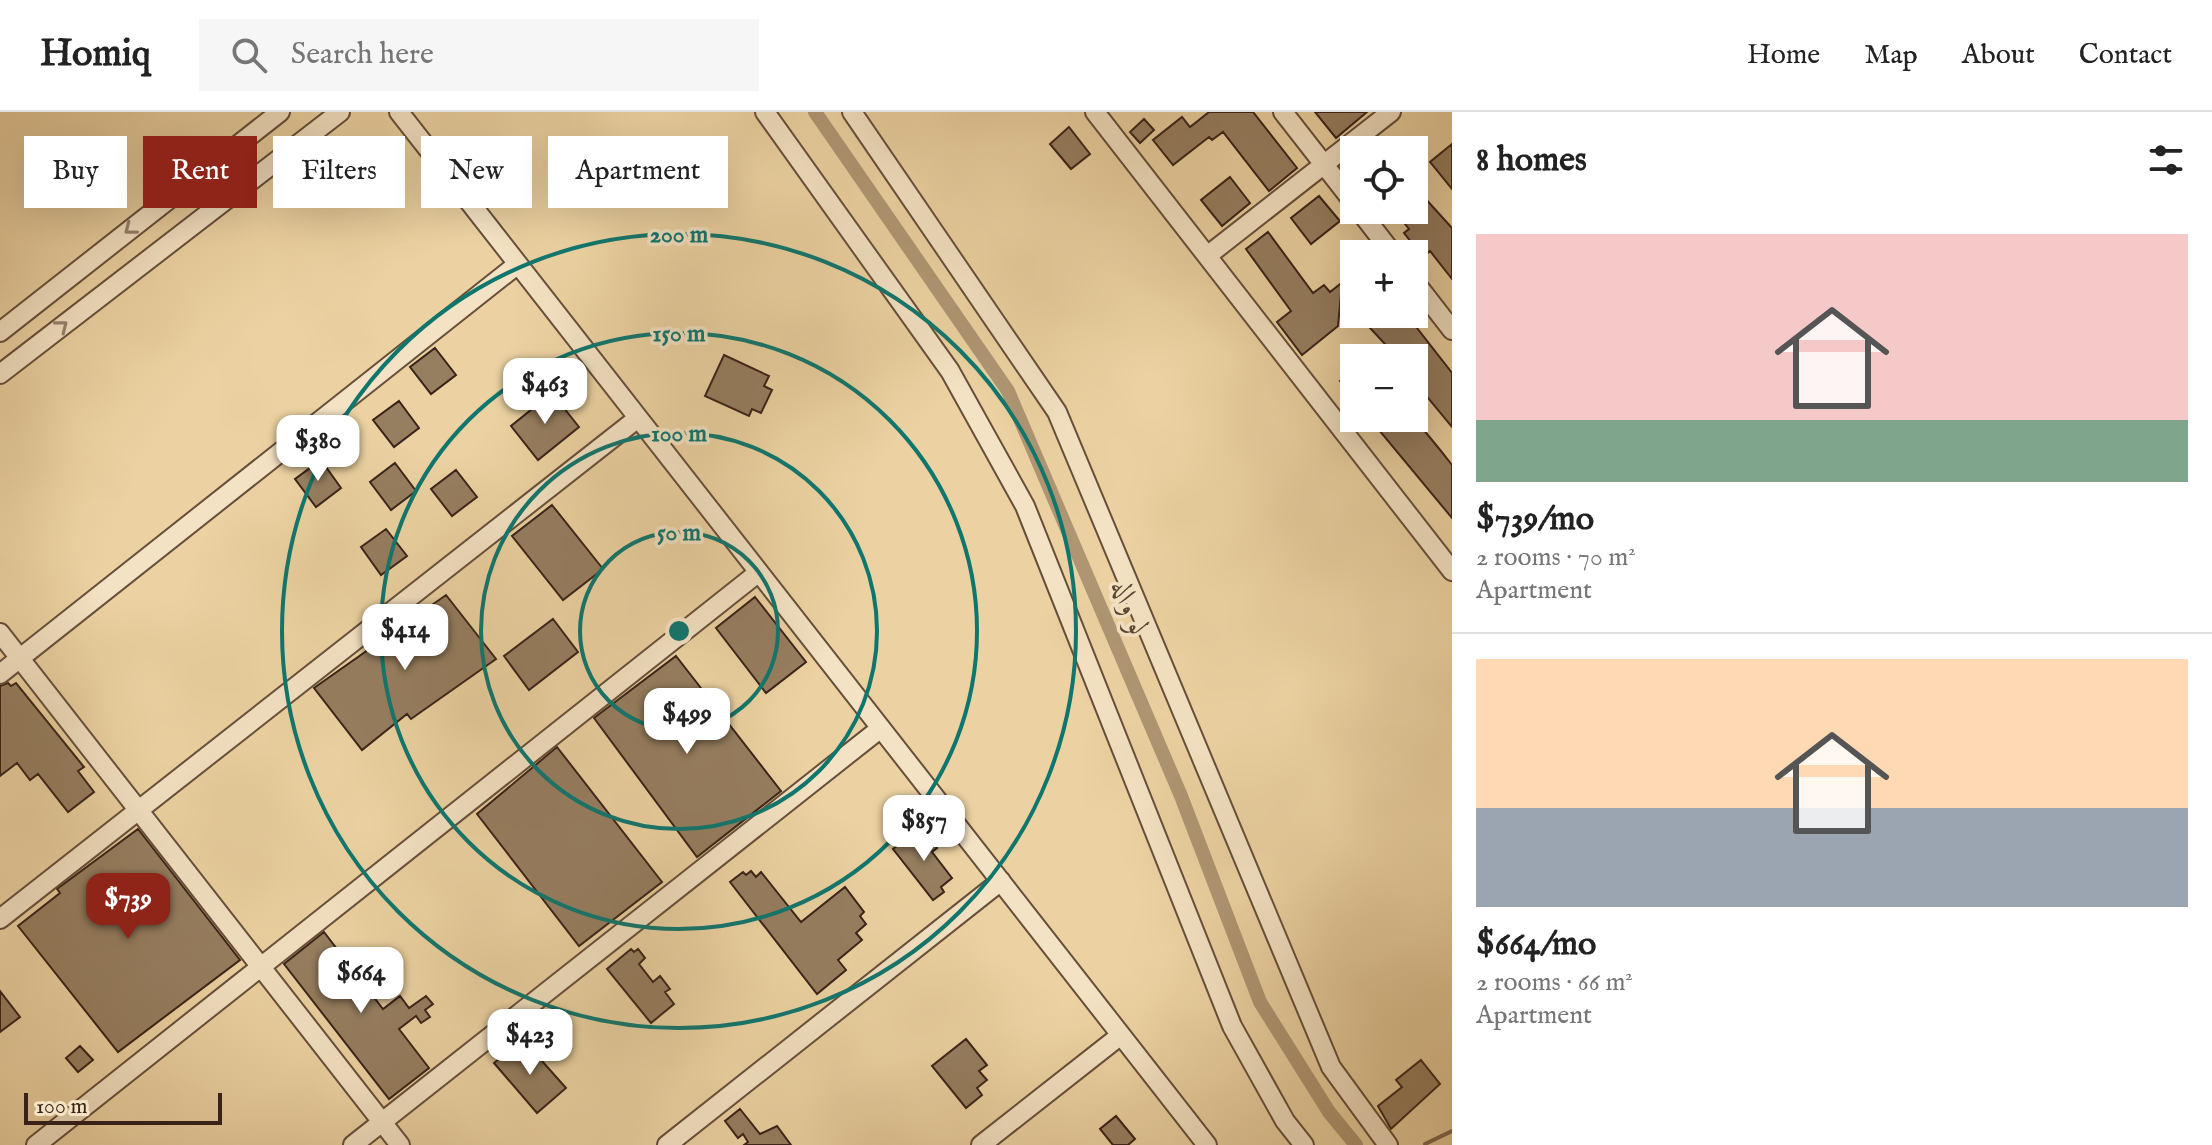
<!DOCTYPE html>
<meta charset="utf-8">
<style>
:root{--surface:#fff;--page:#f6f6f6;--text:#222;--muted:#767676;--line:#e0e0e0;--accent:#8f2418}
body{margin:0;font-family:"IM FELL English",Amiri,serif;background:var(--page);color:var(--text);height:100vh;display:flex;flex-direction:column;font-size:30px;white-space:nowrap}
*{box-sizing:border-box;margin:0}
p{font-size:26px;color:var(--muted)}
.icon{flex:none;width:44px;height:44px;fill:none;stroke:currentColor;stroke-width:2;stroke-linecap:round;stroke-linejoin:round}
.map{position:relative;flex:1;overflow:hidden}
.sheet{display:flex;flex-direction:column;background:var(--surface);width:760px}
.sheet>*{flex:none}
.banner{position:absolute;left:24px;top:24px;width:760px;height:72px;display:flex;gap:16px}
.fabs{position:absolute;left:1340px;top:24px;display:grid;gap:16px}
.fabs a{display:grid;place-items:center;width:88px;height:88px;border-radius:0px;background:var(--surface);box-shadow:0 8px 32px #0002;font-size:40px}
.scale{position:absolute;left:24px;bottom:20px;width:198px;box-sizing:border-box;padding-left:8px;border:4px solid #392318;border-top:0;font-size:22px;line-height:28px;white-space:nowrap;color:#392318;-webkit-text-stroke:6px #f3e2c3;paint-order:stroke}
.price{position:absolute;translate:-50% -68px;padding:0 18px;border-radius:16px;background:#fff;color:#222;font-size:26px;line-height:52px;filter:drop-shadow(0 2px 4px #0008)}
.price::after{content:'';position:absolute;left:50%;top:48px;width:24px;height:18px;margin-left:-12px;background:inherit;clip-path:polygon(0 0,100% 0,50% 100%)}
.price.active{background:var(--accent);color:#fff}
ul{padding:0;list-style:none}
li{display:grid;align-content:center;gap:16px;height:424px;padding:0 24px}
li+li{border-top:2px solid var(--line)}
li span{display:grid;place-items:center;height:248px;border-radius:0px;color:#555}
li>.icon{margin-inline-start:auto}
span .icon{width:144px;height:144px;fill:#fffc;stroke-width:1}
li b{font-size:34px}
h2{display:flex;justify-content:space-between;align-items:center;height:96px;padding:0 24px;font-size:34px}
.tag{padding:0 28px;border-radius:0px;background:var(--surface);box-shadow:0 8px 32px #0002;font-size:28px;line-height:72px}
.tag.active{background:var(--accent);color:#fff}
header{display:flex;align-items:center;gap:48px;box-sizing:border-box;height:112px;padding:0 40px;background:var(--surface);border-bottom:2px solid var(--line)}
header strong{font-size:38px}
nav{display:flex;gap:44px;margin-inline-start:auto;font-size:28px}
.search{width:560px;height:72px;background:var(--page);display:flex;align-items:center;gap:20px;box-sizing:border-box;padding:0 28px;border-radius:0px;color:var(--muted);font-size:30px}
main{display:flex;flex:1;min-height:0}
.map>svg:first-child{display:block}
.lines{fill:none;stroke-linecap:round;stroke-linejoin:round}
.stream{stroke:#80684f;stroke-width:4}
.canal{stroke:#af9673;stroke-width:14}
.building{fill:#967e60;stroke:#392318;stroke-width:2}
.minor-casing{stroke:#664f3a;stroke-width:22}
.minor{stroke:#f3e2c3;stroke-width:18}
.oneway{stroke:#96826e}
.ring{fill:none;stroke:#0f766e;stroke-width:4}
.labels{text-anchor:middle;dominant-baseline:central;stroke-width:7;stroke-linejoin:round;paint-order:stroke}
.water-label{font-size:30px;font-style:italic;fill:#5c4633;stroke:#f3e2c3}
.centre{fill:#0f766e;stroke:#f3e2c3;stroke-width:4}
.ring-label{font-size:24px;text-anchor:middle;font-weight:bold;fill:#0f766e;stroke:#f3e2c3;stroke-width:7;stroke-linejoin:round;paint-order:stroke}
</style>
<header>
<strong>Homiq</strong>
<div class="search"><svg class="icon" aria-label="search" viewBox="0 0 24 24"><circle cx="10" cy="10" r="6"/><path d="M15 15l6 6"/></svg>Search here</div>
<nav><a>Home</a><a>Map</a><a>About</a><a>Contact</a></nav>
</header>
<main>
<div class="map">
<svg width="1452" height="1033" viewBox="0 0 1452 1033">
<rect width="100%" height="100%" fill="#ecd2a2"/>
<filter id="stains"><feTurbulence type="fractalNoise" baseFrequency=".0025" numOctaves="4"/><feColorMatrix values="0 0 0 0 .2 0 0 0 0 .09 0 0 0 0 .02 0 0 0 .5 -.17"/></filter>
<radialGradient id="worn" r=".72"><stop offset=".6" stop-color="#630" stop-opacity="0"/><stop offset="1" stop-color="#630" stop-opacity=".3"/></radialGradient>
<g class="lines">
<path class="stream" d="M1425,1032L1452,1019"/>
<path class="canal" d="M815,0L1008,279L1181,684L1260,890L1329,1000L1356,1033"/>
</g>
<path class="building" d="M1209,0H1253L1297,56L1269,79L1223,20L1212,28L1209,25L1173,53L1153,28L1182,5L1190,15Z
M1315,0H1367L1336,26Z
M1144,7L1154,18L1140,31L1130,20Z
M1069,15L1090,42L1071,57L1050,32Z
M1452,32V77L1430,50Z
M620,33L628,49L594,66L586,51Z
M1230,65L1250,91L1222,114L1201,88Z
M1414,74L1452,116V167L1430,139L1423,145L1404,121L1409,117L1394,98H1414Z
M1319,84L1340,109L1311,132L1291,106Z
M1268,120L1313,181L1324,173L1330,180L1354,161V198L1341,182L1338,214L1302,243L1277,210L1291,199L1246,137Z
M1357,202H1406L1452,261V315L1414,269V246H1398Z
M435,236L456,263L431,282L410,255Z
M724,243L769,264L764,274L772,278L761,301L752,297L749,304L705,284Z
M1354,257V287L1340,269Z
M552,281L579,315L538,348L511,314Z
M399,289L419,316L394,335L373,308Z
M1369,306H1414L1441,339L1452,353V406Z
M321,348L341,376L316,395L295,367Z
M395,351L416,379L391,398L370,370Z
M456,358L477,385L452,404L431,377Z
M552,393L603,457L563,488L512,424Z
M386,417L407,444L381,463L361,435Z
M446,483L496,547L411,607L407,602L362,638L314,576Z
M755,485L806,550L766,581L716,516Z
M553,507L578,540L529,578L504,544Z
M676,544L781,679L697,745L594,606Z
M8,571L11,574L16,571L84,655L78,659L94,680L68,700L38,662L30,668L17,651L0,664V574Z
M557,635L662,770L579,834L477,702Z
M921,715L937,736L932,740L952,766L941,775L944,780L933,788L893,737Z
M138,717L240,848L118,940L18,814L60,781L57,777Z
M751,759L756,765L761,760L801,810L845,775L864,800L860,804L866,812L856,821L862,828L838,848L846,858L817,882L730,770L743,760L746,763Z
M324,820L383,897L400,884L409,896L426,884L433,892L425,898L430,905L421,911L416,904L399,917L429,956L389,987L284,852Z
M631,837L634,840L638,837L645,846L639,852L653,870L660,864L670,877L665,880L674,892L651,911L607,857Z
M0,879L20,905L0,920Z
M966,927L987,953L979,959L987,968L977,976L982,983L966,996L932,954Z
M517,932L529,945L534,940L566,976L537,1001L494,951Z
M80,934L93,948L78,960L66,946Z
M1421,948L1440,972L1391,1017L1378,994L1402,975L1396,968Z
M740,997L760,1022L777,1014L791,1033H744L748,1030L743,1022L738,1026L725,1009Z
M1116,1004L1135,1027L1128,1033H1113L1100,1017Z"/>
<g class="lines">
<defs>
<path id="minor" d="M399,0L1207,1033
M765,0L950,259L1025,394L1232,914L1285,1009L1304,1033
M852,0L1057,300L1331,955L1388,1033
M1095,0L1452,459
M1283,0L1354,91
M1359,98L1393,142
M1207,144L1391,0
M1414,169L1452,218
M0,220L280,0
M0,262L340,0
M0,521L400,1033
M0,562L518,152
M0,807L638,306
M36,1033L759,460
M353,1033L881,616
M667,1033L1001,769
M981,1033L1121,923"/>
</defs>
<use href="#minor" class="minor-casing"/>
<use href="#minor" class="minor"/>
</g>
<defs><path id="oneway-chevron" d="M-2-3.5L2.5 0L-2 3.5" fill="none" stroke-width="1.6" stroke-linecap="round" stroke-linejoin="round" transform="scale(2)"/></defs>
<g class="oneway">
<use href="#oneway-chevron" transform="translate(130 117) rotate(142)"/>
<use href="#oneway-chevron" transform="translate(62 214) rotate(-38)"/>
</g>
<g class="ring">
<circle cx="679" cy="519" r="99"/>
<circle cx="679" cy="519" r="198"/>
<circle cx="679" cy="519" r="298"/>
<circle cx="679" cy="519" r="397"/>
</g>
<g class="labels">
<g class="water-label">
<text transform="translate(1129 496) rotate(67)">لو واله</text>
</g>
</g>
<circle cx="679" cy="519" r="12" class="centre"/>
<g class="ring-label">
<text x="679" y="130">200 m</text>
<text x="679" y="229">150 m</text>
<text x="679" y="329">100 m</text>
<text x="679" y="428">50 m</text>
</g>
<rect width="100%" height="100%" filter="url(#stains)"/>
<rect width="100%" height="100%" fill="url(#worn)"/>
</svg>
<div class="fabs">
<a><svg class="icon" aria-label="locate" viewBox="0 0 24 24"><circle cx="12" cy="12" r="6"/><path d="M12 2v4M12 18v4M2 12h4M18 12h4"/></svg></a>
<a>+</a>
<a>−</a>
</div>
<div class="scale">100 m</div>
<b class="price" style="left:545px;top:314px">$463</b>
<b class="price" style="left:318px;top:371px">$380</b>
<b class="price" style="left:405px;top:560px">$414</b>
<b class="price" style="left:687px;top:644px">$499</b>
<b class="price" style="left:924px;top:751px">$857</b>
<b class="price active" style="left:128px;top:829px">$739</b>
<b class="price" style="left:361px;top:903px">$664</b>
<b class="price" style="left:530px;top:965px">$423</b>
<div class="banner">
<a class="tag">Buy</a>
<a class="tag active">Rent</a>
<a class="tag">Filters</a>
<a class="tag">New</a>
<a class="tag">Apartment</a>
</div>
</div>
<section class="sheet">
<h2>8 homes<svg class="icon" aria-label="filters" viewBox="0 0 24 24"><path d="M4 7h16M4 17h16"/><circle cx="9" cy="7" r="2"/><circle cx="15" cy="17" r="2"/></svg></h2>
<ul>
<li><span style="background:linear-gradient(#f6c9c9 75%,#7fa58c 0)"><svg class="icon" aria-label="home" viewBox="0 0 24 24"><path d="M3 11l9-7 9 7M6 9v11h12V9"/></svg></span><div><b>$739/mo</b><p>2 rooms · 70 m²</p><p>Apartment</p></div></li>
<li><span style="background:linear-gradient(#ffd9b3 60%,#9aa5b1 0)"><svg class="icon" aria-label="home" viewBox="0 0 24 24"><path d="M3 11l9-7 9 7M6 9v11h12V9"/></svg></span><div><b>$664/mo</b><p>2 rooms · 66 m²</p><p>Apartment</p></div></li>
</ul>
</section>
</main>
